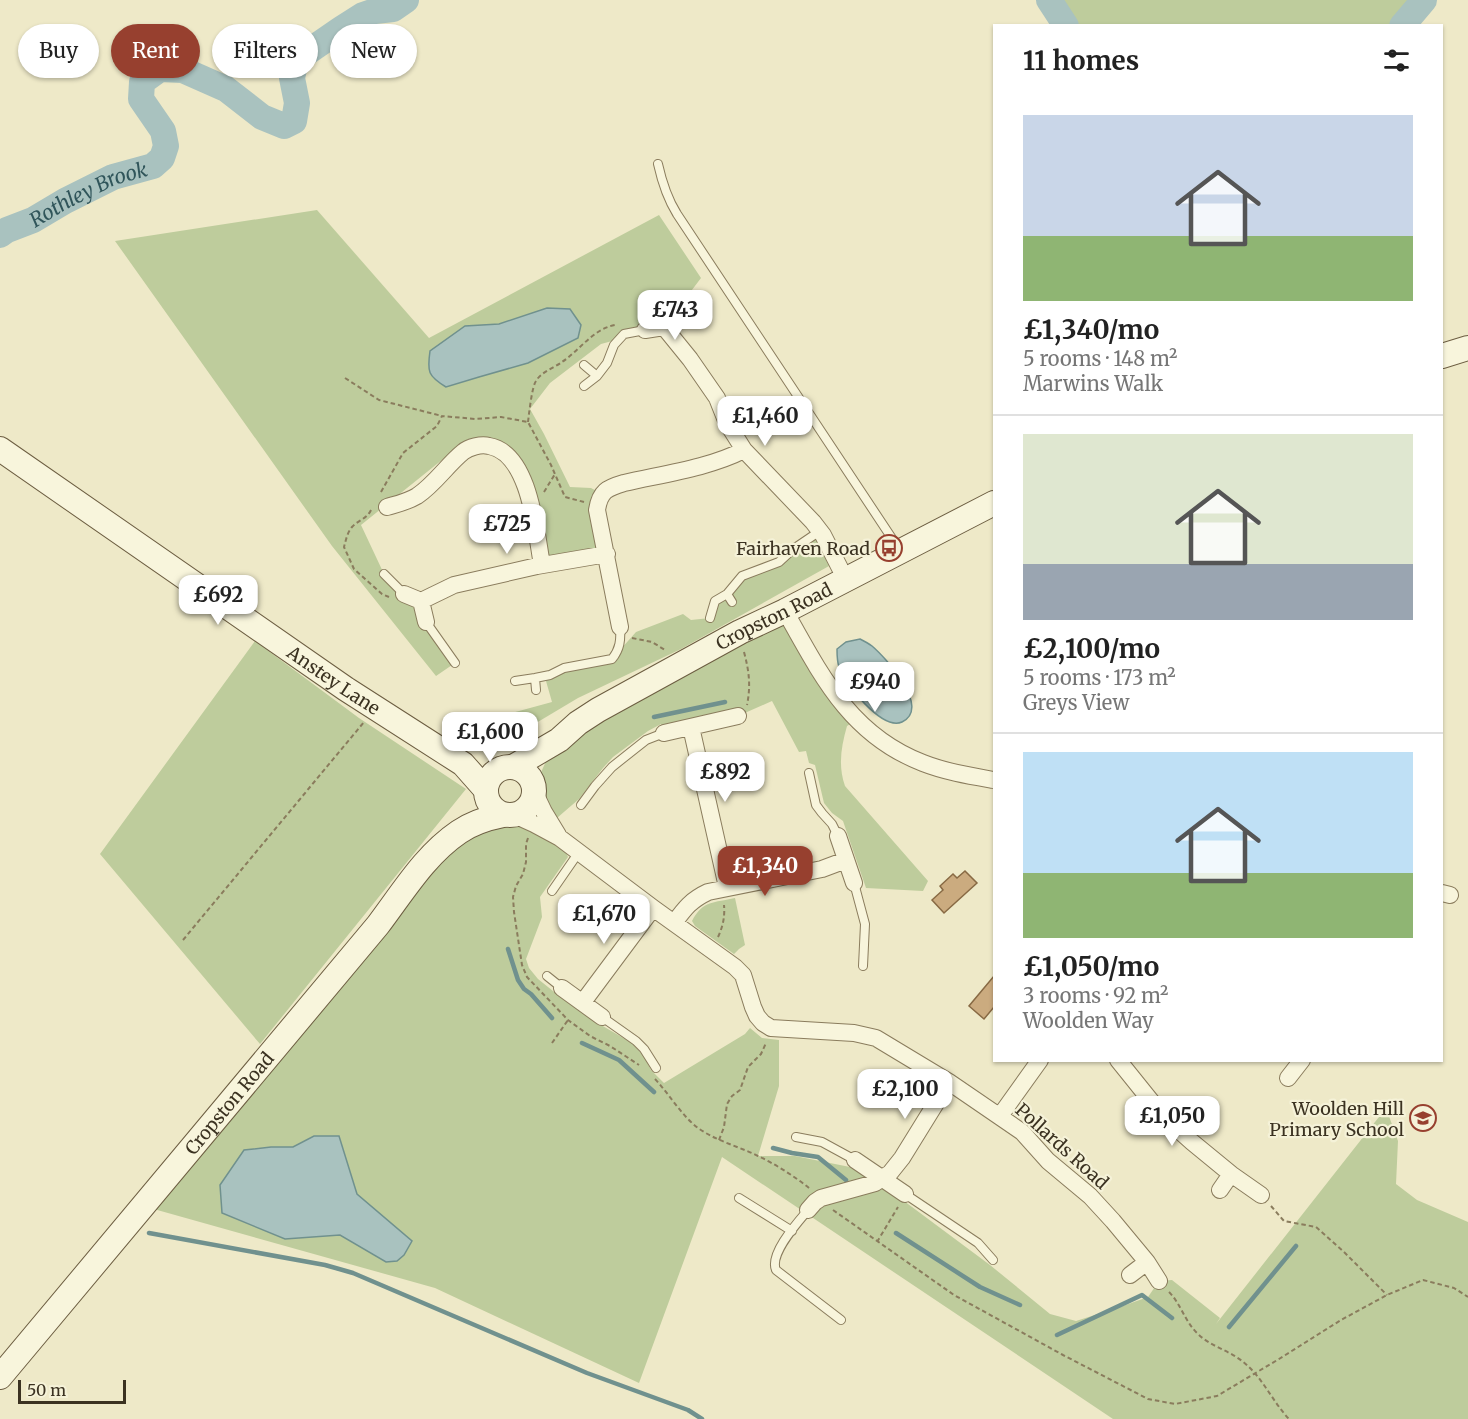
<!DOCTYPE html>
<meta charset="utf-8">
<style>
:root{--surface:#fff;--page:#f6f6f6;--text:#222;--muted:#767676;--line:#e0e0e0;--accent:#97402f}
body{margin:0;font-family:Merriweather,serif;background:var(--page);color:var(--text);height:100vh;display:flex;flex-direction:column;font-size:22px;white-space:nowrap}
*{box-sizing:border-box;margin:0}
p{font-size:20px;color:var(--muted)}
.icon{flex:none;width:33px;height:33px;fill:none;stroke:currentColor;stroke-width:2;stroke-linecap:round;stroke-linejoin:round}
.map{position:relative;flex:1;overflow:hidden}
.drawer{position:absolute;left:993px;top:24px;width:450px;height:1038px;display:flex;flex-direction:column;background:var(--surface);border-radius:0px;box-shadow:0 2px 4px #0004}
.drawer>*{flex:none}
.top-card{position:absolute;left:18px;top:24px;width:570px;height:54px;display:flex;gap:12px}
.scale{position:absolute;left:18px;bottom:15px;width:108px;box-sizing:border-box;padding-left:6px;border:3px solid #3b3221;border-top:0;font-size:16px;line-height:21px;white-space:nowrap;color:#3b3221;-webkit-text-stroke:4px #f5f2d8;paint-order:stroke}
.price{position:absolute;translate:-50% -51px;padding:0 14px;border-radius:12px;background:#fff;color:#222;font-size:20px;line-height:39px;filter:drop-shadow(0 2px 3px #0008)}
.price::after{content:'';position:absolute;left:50%;top:36px;width:18px;height:14px;margin-left:-9px;background:inherit;clip-path:polygon(0 0,100% 0,50% 100%)}
.price.active{background:var(--accent);color:#fff}
ul{padding:0;list-style:none}
li{display:grid;align-content:center;gap:12px;height:318px;padding:0 30px}
li+li{border-top:2px solid var(--line)}
li span{display:grid;place-items:center;height:186px;border-radius:0px;color:#555}
li>.icon{margin-inline-start:auto}
span .icon{width:108px;height:108px;fill:#fffc;stroke-width:1}
li b{font-size:26px}
h2{display:flex;justify-content:space-between;align-items:center;height:72px;padding:0 30px;font-size:26px}
.tag{padding:0 21px;border-radius:27px;background:var(--surface);box-shadow:0 2px 4px #0004;font-size:21px;line-height:54px}
.tag.active{background:var(--accent);color:#fff}
.map>svg:first-child{display:block}
.green{fill:#becc9c}
.water{fill:#a9c2bf;stroke:#70918e;stroke-width:1.5}
.lines{fill:none;stroke-linecap:round;stroke-linejoin:round}
.stream{stroke:#70918e;stroke-width:4.5}
.river{stroke:#a9c2bf;stroke-width:26}
.building{fill:#cbab7f;stroke:#886a44;stroke-width:1.5}
.lane-casing{stroke:#8a7c5d;stroke-width:10}
.street-casing{stroke:#8a7c5d;stroke-width:18}
.secondary-casing{stroke:#6c5d41;stroke-width:26}
.path{stroke:#8a7c5d;stroke-width:2;stroke-dasharray:4.5 3;stroke-linecap:butt}
.lane{stroke:#f8f5dc;stroke-width:8}
.street{stroke:#f8f5dc;stroke-width:16}
.secondary{stroke:#f8f5dc;stroke-width:24}
.labels{text-anchor:middle;dominant-baseline:central;stroke-width:4.5;stroke-linejoin:round;paint-order:stroke}
.poi-label{font-size:18px;fill:#3b3221;stroke:#f5f2d8;text-anchor:end}
.street-label{font-size:18px;fill:#3b3221;stroke:#f5f2d8}
.water-label{font-size:20px;font-style:italic;fill:#30555a;stroke:#f5f2d8}
</style>
<div class="map">
<svg width="1468" height="1419" viewBox="0 0 1468 1419">
<rect width="100%" height="100%" fill="#eee9c8"/>
<path class="green" d="M1052,0H1424L1402,25L1069,26Z
M317,210L429,338L659,215L701,278L664,327L601,344L550,383L530,409L544,434L570,487L591,488L602,494L603,555L546,560L530,500L504,443L468,439L361,525L384,574L421,601L426,622L455,663L436,676L332,546L115,241Z
M814,535L829,566L681,649L578,698L501,744L482,721L552,702L546,681L564,668L612,659L636,632L683,614L691,620L710,618L715,601L742,576L779,562Z
M785,611L857,720L847,726C841,747 838,766 845,786L928,881L923,891L866,888L843,821L832,813L824,803L815,765L809,763L806,751L799,752L772,701L738,716L664,733L661,724L648,731L613,757L603,768L579,799L550,824L534,788L547,759L559,741Z
M255,641L359,718L466,789L260,1044L100,854Z
M503,815L560,838L568,857L540,897L542,917L526,959L529,968L538,979L553,991L601,1025L632,1043L644,1056L651,1070L664,1083L745,1034L750,1028L762,1038L779,1040V1086L758,1156H795L855,1168L878,1178L908,1204L990,1265L1050,1314L1076,1321L1120,1307L1148,1297L1159,1281L1172,1280L1220,1318L1216,1324L1386,1108L1398,1141L1396,1184L1417,1200L1468,1222V1419H1113L722,1157L639,1383L435,1288L143,1206L420,869Z
M735,898L745,945L739,949L734,954L695,926L692,921C703,900 714,903 735,898Z"/>
<path class="water" d="M547,308L570,309L581,325L578,338L528,363L479,377L446,387C428,376 427,372 430,351L465,326L499,324Z
M860,639C864,641 868,643 872,646C885,657 932,708 902,722C882,731 844,683 839,667C837,661 837,655 837,649L846,642Z
M314,1136H339L357,1194L412,1241L404,1255L397,1261L386,1262L340,1235L285,1239L222,1213L220,1185L244,1150L271,1147H293Z"/>
<g class="lines">
<path class="stream" d="M654,717L725,702
M508,949L518,980L524,989L531,994L552,1018
M582,1043L619,1060L654,1092
M773,1148L792,1153L818,1157L846,1180
M149,1233L325,1265L353,1273L587,1373L688,1410L702,1419
M896,1233L980,1287L1020,1305
M1229,1327L1296,1246
M1057,1335L1142,1295L1172,1318"/>
<g class="river">
<path d="M1049,0L1066,26"/>
<path d="M1402,26L1424,0"/>
<path id="s1" d="M0,235L7,230L33,220L65,201L113,177L153,166L162,158L166,146L163,131L141,99L142,82L160,69L183,70L226,89L262,117L284,126L294,121L297,103L292,78L296,60L341,29L363,15L375,11L393,9L406,0"/>
</g>
</g>
<path class="building" d="M965,871L977,883L944,913L932,900L943,890L940,886L953,874L957,878Z
M994,976V1007L984,1019L969,1006Z"/>
<g class="lines">
<defs>
<path id="lane" d="M658,164C662,182 667,198 677,214L899,549
M584,365L597,376
M584,386L597,376L607,363L614,345L624,334L645,330
M384,574L404,594
M727,594L732,602
M710,618L715,601L727,594L742,576L779,562L792,550L820,531
M426,622L455,663
M535,678L536,690
M515,681L535,678L550,675L564,668L612,659C620,649 621,640 620,627
M809,773L816,805L822,813L832,824L838,836
M581,805L595,786L612,767L646,740L664,733
M854,883L865,924L863,966
M552,891L579,852
M547,976L562,988
M602,1017L636,1041L644,1049L656,1068
M796,1137L822,1142L855,1160
M905,1194L978,1243L993,1260
M739,1198L792,1231
M808,1210C797,1223 769,1254 776,1270L841,1320"/>
<path id="street" d="M664,327L690,359L717,398L727,423L744,450L813,522L823,535L846,580
M645,330L664,327L673,309
M387,507C397,504 407,502 417,496C435,484 447,465 463,452C469,447 481,444 489,446C530,453 536,532 542,565
M404,594L421,601L426,622
M421,601L454,585L537,566L607,554
M785,611C821,675 850,735 923,763C946,772 971,776 994,780
M620,627L597,510C600,491 607,488 624,483C663,474 709,468 744,450
M691,727L727,887
M664,733L738,716
M534,791L544,812L558,835
M514,815L534,824L560,838L653,908L735,967L743,975L753,1007L757,1016L763,1023L771,1028L854,1033L876,1038L949,1082L1022,1132L1048,1161L1090,1196L1113,1221L1147,1262L1159,1281
M838,836L854,883
M1442,893L1450,895
M674,923C685,908 691,900 708,892L822,869L846,860
M562,988L602,1017
M583,1002L653,908
M1118,1060L1163,1116L1192,1142L1231,1174L1261,1195
M1288,1078L1302,1060
M1000,1116L1040,1060
M855,1160L905,1194
M1220,1190L1231,1174
M808,1210L815,1202L821,1198L875,1183L890,1173L902,1158L949,1082
M1130,1275L1147,1262"/>
<g id="secondary">
<path d="M1442,356L1468,348"/>
<path id="s2" d="M0,449L346,689L463,764L486,790"/>
<circle cx="510" cy="791" r="24"/>
<path id="s3" d="M513,767L559,740L578,723L598,710L740,632L785,611L994,503"/>
<path id="s4" d="M0,1377L378,925C403,892 425,855 459,832C472,823 488,818 503,815"/>
</g>
</defs>
<use href="#lane" class="lane-casing"/>
<use href="#street" class="street-casing"/>
<use href="#secondary" class="secondary-casing"/>
<path class="path" d="M345,378L379,400L442,416
M528,422C529,414 532,386 536,381C541,372 554,368 562,362C580,350 593,329 615,325
M381,492L403,453L437,426L442,416L475,419L501,417L528,422L551,465L565,497L584,502
M544,492L555,474
M371,510C367,519 358,520 352,527C347,533 346,540 344,547L354,569L382,594L389,597
M632,638L652,642L665,650
M744,652C749,671 751,685 747,705
M528,838L526,844V862L523,874L516,886L513,897L514,912L522,965L527,977L568,1020L590,1036L610,1046L639,1065
M718,937C723,926 725,917 724,905
M183,940L364,722
M552,1043L568,1020
M655,1079C670,1095 681,1115 698,1128C716,1141 738,1146 758,1156C775,1164 794,1176 809,1188
M719,1140L724,1127L727,1104L732,1096L740,1090L748,1067L761,1054L766,1043
M1271,1206L1284,1221L1316,1227L1345,1253L1387,1295
M833,1210L954,1295L1063,1355L1148,1399L1175,1404L1217,1396L1279,1359L1341,1320L1387,1295L1423,1280L1454,1288L1468,1297
M877,1242L898,1207
M1169,1292C1181,1304 1185,1322 1198,1334C1210,1346 1228,1350 1242,1361C1262,1376 1272,1401 1289,1419"/>
<use href="#lane" class="lane"/>
<use href="#street" class="street"/>
<use href="#secondary" class="secondary"/>
</g>
<defs>
<symbol id="bus-ring" viewBox="-11 -11 22 22"><circle r="9.5" fill="#f5f2d8" stroke="#97402f" stroke-width="1.5"/><path d="M-5-6H5V4H4V6H2V4H-2V6H-4V4H-5ZM-3.5-4V0h7V-4ZM-3.5 1.2v1.5H-2V1.2ZM2 1.2v1.5H3.5V1.2Z" fill="#97402f"/></symbol>
<symbol id="school-ring" viewBox="-11 -11 22 22"><circle r="9.5" fill="#f5f2d8" stroke="#97402f" stroke-width="1.5"/><path d="M0-5L7-2L0 1L-7-2ZM-4 1L0 2.5L4 1V4Q0 6-4 4Z" fill="#97402f"/></symbol>
</defs>
<g fill-rule="evenodd">
<use href="#bus-ring" x="874" y="533" width="30" height="30"/>
<use href="#school-ring" x="1408" y="1103" width="30" height="30"/>
</g>
<g class="labels">
<g class="poi-label">
<text x="870" y="548">Fairhaven Road</text>
<text x="1404" y="1108">Woolden Hill<tspan x="1404" dy="21">Primary School</tspan></text>
</g>
<g class="street-label">
<text stroke="none"><textPath href="#s3" startOffset="302">Cropston Road</textPath></text>
<text stroke="none"><textPath href="#s2" startOffset="406">Anstey Lane</textPath></text>
<text stroke="none"><textPath href="#s4" startOffset="357">Cropston Road</textPath></text>
<text transform="translate(1062 1146) rotate(42)">Pollards Road</text>
</g>
<g class="water-label">
<text stroke="none"><textPath href="#s1" startOffset="98">Rothley Brook</textPath></text>
</g>
</g>
</svg>
<div class="scale">50 m</div>
<b class="price" style="left:675px;top:341px">£743</b>
<b class="price" style="left:765px;top:447px">£1,460</b>
<b class="price" style="left:507px;top:555px">£725</b>
<b class="price" style="left:218px;top:626px">£692</b>
<b class="price" style="left:875px;top:713px">£940</b>
<b class="price" style="left:490px;top:763px">£1,600</b>
<b class="price" style="left:725px;top:803px">£892</b>
<b class="price active" style="left:765px;top:897px">£1,340</b>
<b class="price" style="left:604px;top:945px">£1,670</b>
<b class="price" style="left:905px;top:1120px">£2,100</b>
<b class="price" style="left:1172px;top:1147px">£1,050</b>
<div class="top-card">
<a class="tag">Buy</a>
<a class="tag active">Rent</a>
<a class="tag">Filters</a>
<a class="tag">New</a>
</div>
<section class="drawer">
<h2>11 homes<svg class="icon" aria-label="filters" viewBox="0 0 24 24"><path d="M4 7h16M4 17h16"/><circle cx="9" cy="7" r="2"/><circle cx="15" cy="17" r="2"/></svg></h2>
<ul>
<li><span style="background:linear-gradient(#c9d6e8 65%,#8fb573 0)"><svg class="icon" aria-label="home" viewBox="0 0 24 24"><path d="M3 11l9-7 9 7M6 9v11h12V9"/></svg></span><div><b>£1,340/mo</b><p>5 rooms · 148 m²</p><p>Marwins Walk</p></div></li>
<li><span style="background:linear-gradient(#dfe7d0 70%,#9aa5b1 0)"><svg class="icon" aria-label="home" viewBox="0 0 24 24"><path d="M3 11l9-7 9 7M6 9v11h12V9"/></svg></span><div><b>£2,100/mo</b><p>5 rooms · 173 m²</p><p>Greys View</p></div></li>
<li><span style="background:linear-gradient(#bfe0f5 65%,#8fb573 0)"><svg class="icon" aria-label="home" viewBox="0 0 24 24"><path d="M3 11l9-7 9 7M6 9v11h12V9"/></svg></span><div><b>£1,050/mo</b><p>3 rooms · 92 m²</p><p>Woolden Way</p></div></li>
</ul>
</section>
</div>
